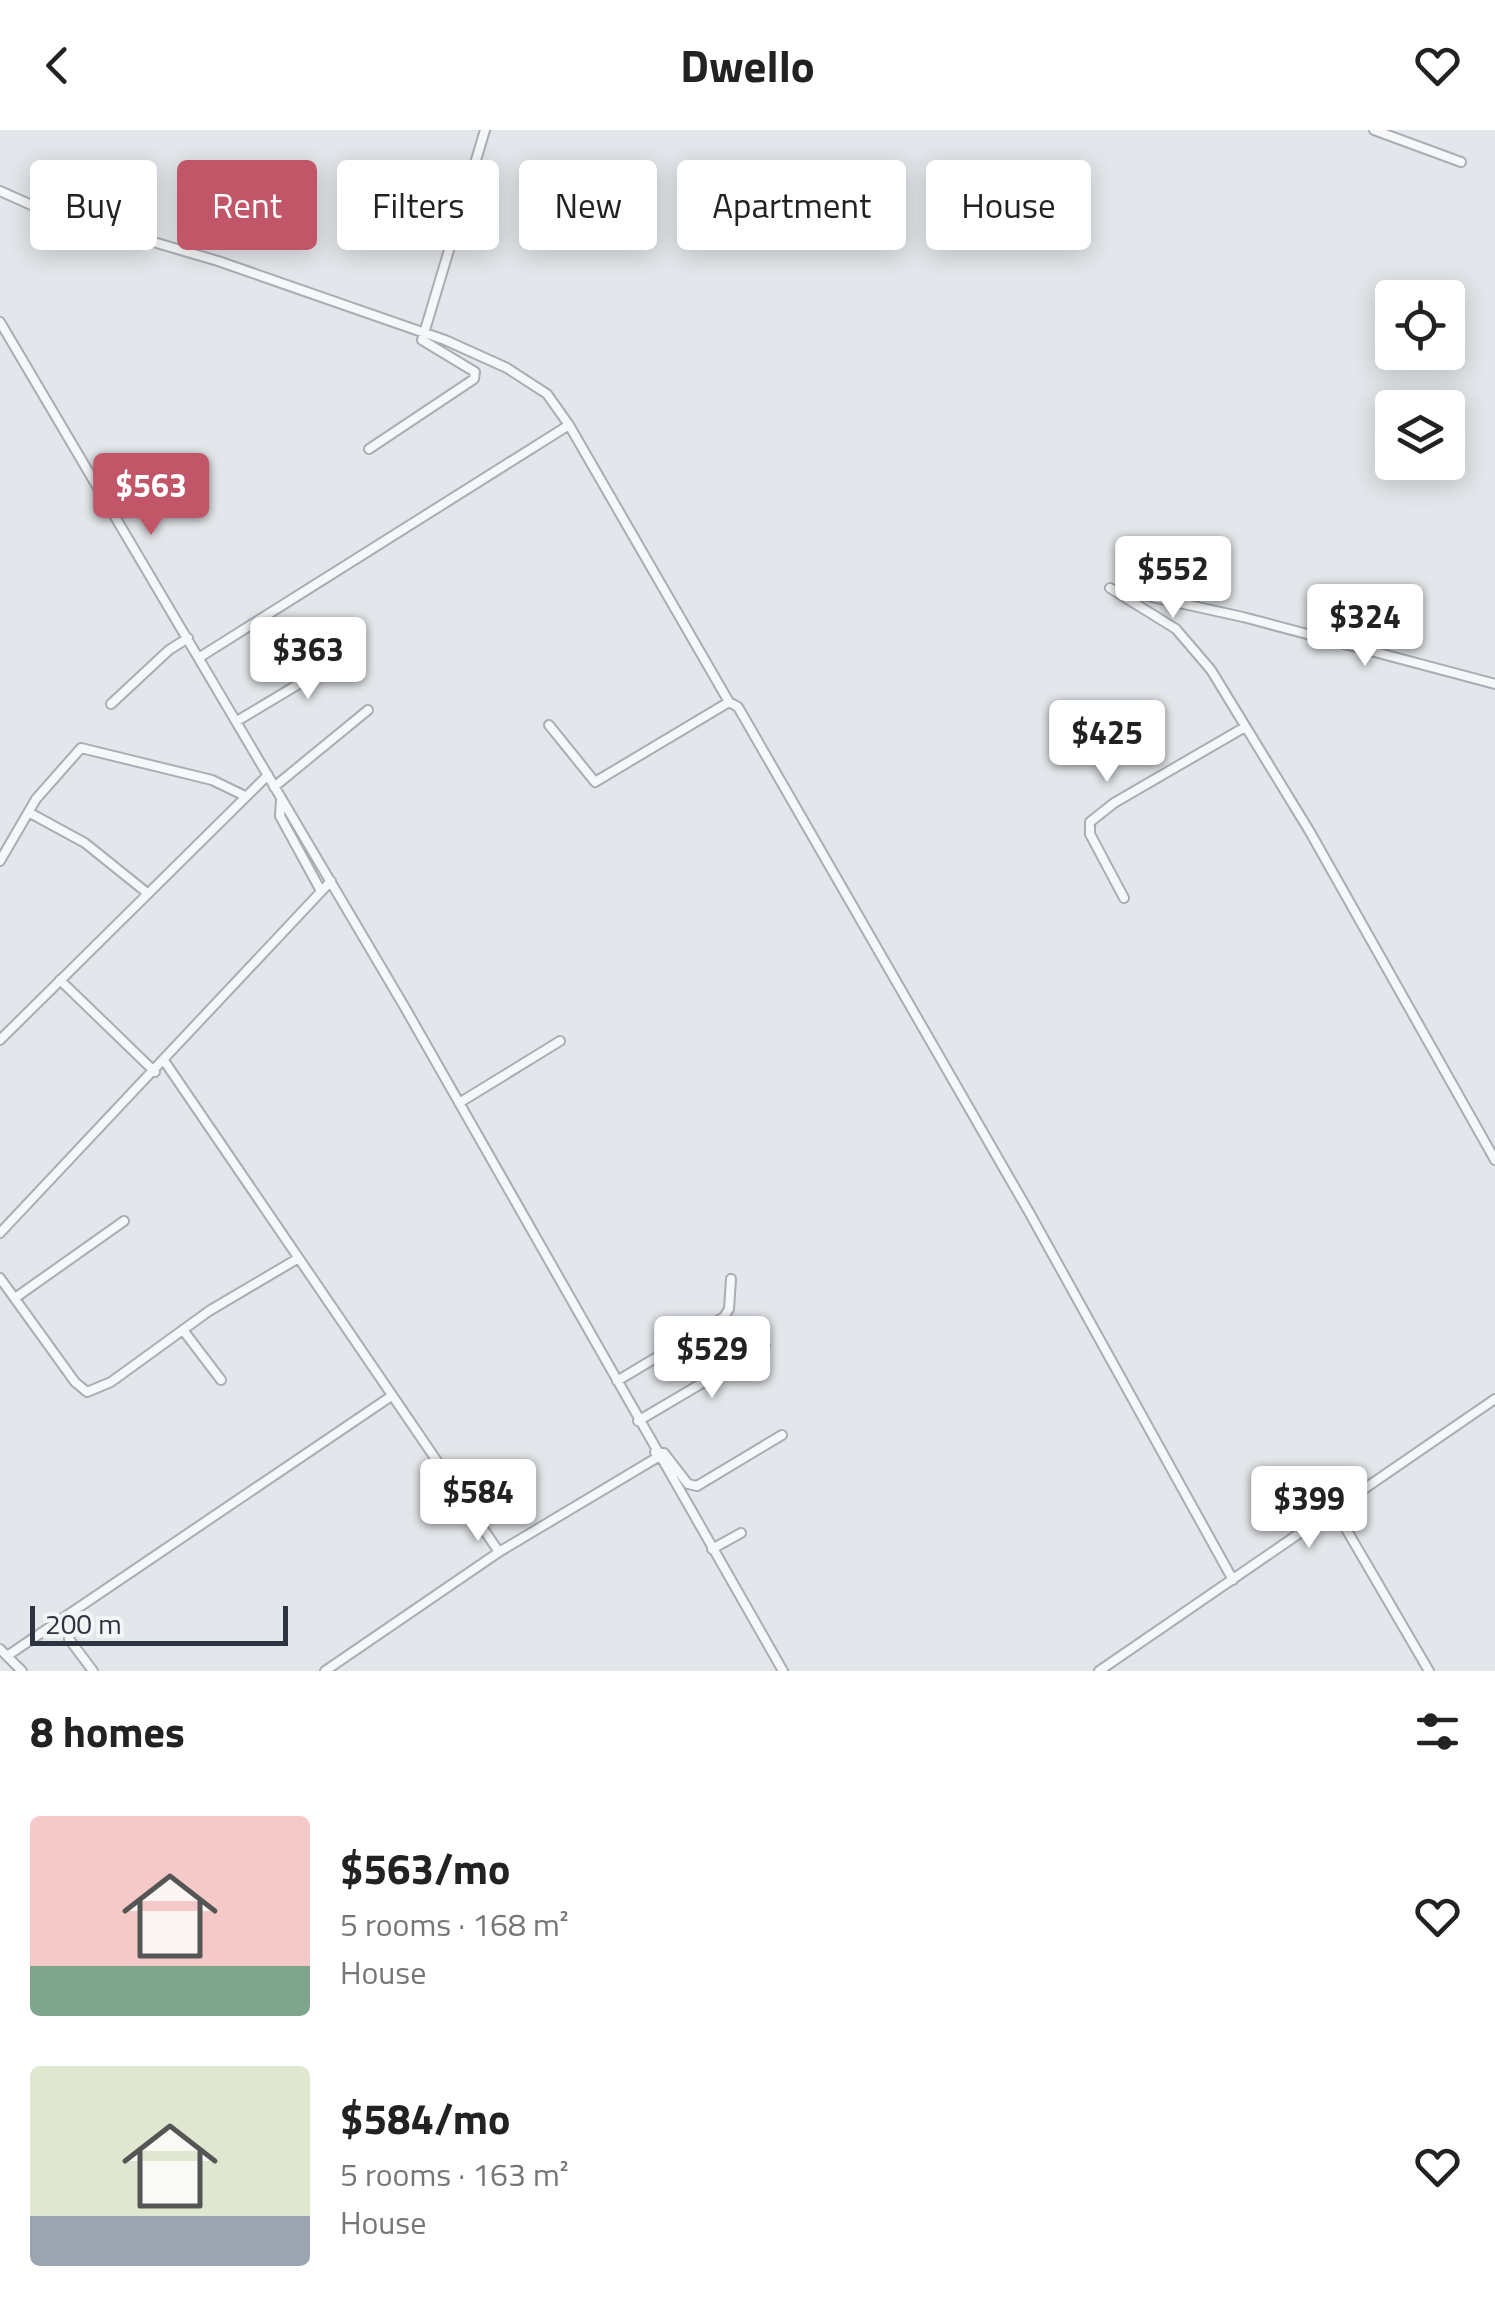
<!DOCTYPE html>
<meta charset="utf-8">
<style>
:root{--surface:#fff;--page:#f2f2f2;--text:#222;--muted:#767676;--accent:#c15669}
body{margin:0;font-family:"Titillium Web",sans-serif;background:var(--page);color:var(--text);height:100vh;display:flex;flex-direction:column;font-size:38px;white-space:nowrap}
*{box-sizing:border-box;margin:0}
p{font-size:32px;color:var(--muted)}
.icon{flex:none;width:55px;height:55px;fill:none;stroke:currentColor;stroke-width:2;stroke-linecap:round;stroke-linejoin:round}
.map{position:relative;height:1541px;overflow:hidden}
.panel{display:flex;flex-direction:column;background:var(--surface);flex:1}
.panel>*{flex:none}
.guide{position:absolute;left:30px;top:30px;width:1435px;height:90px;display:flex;gap:20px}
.buttons{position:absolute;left:1375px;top:150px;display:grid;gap:20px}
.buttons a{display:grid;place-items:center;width:90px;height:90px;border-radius:10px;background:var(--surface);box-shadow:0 5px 25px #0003;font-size:50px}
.scale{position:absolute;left:30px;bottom:25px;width:258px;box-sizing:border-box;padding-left:10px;border:5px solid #2d3440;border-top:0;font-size:28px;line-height:35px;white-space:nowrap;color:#2d3440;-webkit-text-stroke:8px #f3f5f7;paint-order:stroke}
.price{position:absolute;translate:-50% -85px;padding:0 22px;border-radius:10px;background:#fff;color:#222;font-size:32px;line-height:65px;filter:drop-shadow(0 2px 5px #0008)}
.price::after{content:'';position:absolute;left:50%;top:60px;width:30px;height:22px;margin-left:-15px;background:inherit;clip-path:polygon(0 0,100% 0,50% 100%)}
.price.on{background:var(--accent);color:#fff}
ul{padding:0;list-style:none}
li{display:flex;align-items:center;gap:30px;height:250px;padding:0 30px}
li span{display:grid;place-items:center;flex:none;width:280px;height:200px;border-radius:10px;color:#555}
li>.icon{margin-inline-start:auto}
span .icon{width:120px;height:120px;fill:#fffc;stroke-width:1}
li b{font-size:42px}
h2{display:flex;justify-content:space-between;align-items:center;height:120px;padding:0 30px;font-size:42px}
.tag{padding:0 35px;border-radius:10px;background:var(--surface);box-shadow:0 5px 25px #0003;font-size:35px;line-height:90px}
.tag.on{background:var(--accent);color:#fff}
header{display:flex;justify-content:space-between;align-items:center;height:130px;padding:0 30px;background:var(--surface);font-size:45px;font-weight:700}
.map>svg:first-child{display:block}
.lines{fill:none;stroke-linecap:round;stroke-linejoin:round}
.street-casing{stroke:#a9adb4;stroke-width:12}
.street{stroke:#f6f7f8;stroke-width:8}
</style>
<header><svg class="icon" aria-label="back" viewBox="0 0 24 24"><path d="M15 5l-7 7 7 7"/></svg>Dwello<svg class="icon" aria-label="heart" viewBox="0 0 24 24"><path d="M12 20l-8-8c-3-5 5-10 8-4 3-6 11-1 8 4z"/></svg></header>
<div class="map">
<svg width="1495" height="1541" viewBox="0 0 1495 1541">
<rect width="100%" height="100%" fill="#e3e6ea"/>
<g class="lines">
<defs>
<path id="street" d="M1374,0L1461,32
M0,61L38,78L218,131L445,210L507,238L547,264L569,295L729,572
M0,192L404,876L783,1541
M369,319L474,249L475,242L422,210L485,0
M1110,458L1176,499L1211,540L1310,702L1495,1030
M1120,460L1243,487L1495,554
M200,527L569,295
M111,574L169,520L188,508
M237,591L359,518
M549,595L595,652L729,572L738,577L1029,1082L1233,1450
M274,657L368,580
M281,670L280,686L321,761
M30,683L85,713L146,762
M0,731L36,669L81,618L212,650L245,666
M1124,768L1090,704V692L1114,673L1245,597
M60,850L155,942
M0,910L268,645
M165,932L499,1422
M459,973L560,911
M0,1103L331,751
M0,1148L75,1252L87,1262L111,1252L209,1181L297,1129
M15,1168L124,1091
M183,1200L221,1250
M617,1251L724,1187L729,1179L731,1149
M638,1291L765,1216
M655,1322L664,1323L688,1354L697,1356L782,1305
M1335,1380L1429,1541
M712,1419L741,1403
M69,1509L93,1541
M0,1519L22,1541
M7,1526L390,1267
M325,1541L499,1422L658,1327
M1099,1541L1495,1269"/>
</defs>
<use href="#street" class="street-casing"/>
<use href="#street" class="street"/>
</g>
</svg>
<div class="buttons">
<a><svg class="icon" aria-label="locate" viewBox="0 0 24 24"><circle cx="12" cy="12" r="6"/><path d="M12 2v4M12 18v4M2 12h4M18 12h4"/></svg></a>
<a><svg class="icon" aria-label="layers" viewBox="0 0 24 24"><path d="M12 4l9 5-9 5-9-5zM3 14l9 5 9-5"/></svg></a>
</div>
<div class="scale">200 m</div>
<b class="price on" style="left:151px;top:408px">$563</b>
<b class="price" style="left:1173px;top:491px">$552</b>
<b class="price" style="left:1365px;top:539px">$324</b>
<b class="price" style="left:308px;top:572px">$363</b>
<b class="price" style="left:1107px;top:655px">$425</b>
<b class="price" style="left:712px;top:1271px">$529</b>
<b class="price" style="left:478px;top:1414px">$584</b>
<b class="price" style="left:1309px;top:1421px">$399</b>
<div class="guide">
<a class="tag">Buy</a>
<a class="tag on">Rent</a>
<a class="tag">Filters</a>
<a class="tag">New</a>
<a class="tag">Apartment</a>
<a class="tag">House</a>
</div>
</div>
<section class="panel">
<h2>8 homes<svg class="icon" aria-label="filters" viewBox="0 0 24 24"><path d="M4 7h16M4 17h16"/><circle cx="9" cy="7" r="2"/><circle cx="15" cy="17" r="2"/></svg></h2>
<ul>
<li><span style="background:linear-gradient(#f6c9c9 75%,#7fa58c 0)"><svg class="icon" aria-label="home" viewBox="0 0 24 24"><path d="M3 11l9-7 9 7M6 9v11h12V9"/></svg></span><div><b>$563/mo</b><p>5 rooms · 168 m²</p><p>House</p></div><svg class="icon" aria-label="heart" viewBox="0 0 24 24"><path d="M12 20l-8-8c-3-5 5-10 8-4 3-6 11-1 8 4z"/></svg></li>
<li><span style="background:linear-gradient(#dfe7d0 75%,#9aa5b1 0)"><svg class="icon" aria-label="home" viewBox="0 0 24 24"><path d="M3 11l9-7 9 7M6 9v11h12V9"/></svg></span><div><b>$584/mo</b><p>5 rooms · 163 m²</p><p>House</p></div><svg class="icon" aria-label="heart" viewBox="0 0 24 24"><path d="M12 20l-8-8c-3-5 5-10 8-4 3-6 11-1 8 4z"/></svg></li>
</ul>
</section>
